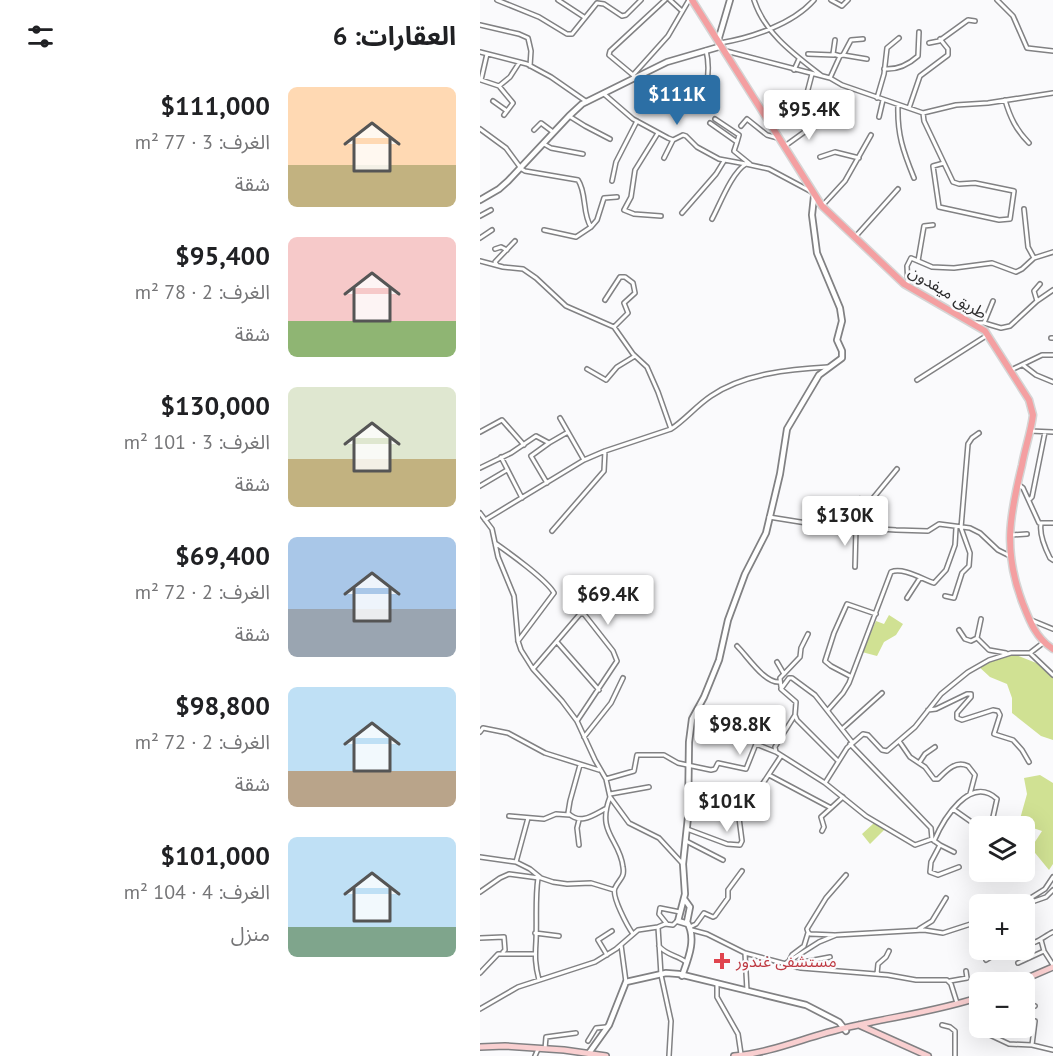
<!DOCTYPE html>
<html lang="ar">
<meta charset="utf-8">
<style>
:root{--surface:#fff;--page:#f6f6f6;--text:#202124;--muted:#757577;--accent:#2c6fa5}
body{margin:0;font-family:"PT Sans","Noto Sans Arabic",sans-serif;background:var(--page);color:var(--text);direction:rtl;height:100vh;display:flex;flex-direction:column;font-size:22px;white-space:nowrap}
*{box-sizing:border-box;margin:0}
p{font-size:20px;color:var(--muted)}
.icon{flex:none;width:33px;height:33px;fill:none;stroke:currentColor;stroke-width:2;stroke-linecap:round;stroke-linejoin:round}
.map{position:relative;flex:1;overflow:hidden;direction:ltr}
.side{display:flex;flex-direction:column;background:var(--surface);width:480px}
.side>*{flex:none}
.tools{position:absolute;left:489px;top:816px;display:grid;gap:12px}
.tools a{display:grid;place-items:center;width:66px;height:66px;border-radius:9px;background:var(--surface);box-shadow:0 6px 24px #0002;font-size:30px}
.price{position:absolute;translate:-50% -51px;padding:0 14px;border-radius:6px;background:#fff;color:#222;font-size:20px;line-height:39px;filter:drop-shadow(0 2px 3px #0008)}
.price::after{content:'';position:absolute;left:50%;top:36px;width:18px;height:14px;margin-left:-9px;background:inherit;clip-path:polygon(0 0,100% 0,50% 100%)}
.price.on{background:var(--accent);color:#fff}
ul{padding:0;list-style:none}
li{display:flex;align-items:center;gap:18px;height:150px;padding:0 24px}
li span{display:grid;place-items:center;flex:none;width:168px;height:120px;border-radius:9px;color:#555}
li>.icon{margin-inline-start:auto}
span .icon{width:72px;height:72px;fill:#fffc;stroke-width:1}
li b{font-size:26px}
h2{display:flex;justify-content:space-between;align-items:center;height:72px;padding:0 24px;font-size:26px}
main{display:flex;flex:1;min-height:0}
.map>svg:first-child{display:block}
.green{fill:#d0e193}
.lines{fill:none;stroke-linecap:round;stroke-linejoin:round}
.minor-casing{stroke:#818183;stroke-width:6}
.tertiary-casing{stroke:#818183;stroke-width:8}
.secondary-casing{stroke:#818183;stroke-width:8}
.primary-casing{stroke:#d5d5d5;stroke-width:9}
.minor{stroke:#fff;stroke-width:3}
.tertiary{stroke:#fff;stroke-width:4.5}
.secondary{stroke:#f9cfd0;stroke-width:5}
.primary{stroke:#f49fa1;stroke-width:6}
.health-dot{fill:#e0444e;stroke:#fafafc;stroke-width:2}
.labels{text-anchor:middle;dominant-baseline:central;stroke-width:4.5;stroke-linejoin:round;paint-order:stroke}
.street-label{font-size:16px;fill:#2d2d2e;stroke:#fafafc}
.health-label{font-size:16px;fill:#be3a42;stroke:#fafafc;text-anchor:start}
</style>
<main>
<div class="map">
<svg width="573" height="1056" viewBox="0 0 573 1056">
<rect width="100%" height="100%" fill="#fafafc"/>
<path class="green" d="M409,615L423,624L416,635L404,642L397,656L382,652L396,621L404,624Z
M531,653L564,666L573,672V740L561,736L532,713V698L527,684L510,677L497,665Z
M560,775L573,783V864L569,870L551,848L562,831L547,826L540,819L547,794L544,778Z
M394,823L405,829L390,844L382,834Z"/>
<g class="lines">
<defs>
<path id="minor" d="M17,0L59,17L87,34H92L117,3L124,4L142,16L146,15L161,0
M78,0L104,17
M190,0L202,11
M274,0C285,34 315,55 342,76
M351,0L362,6L368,0
M517,0L533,16L547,48L573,51
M0,25L39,34L48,38L51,51L50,66
M355,40L353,54L360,56
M240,43C271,38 313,24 334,0
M449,43L459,41L488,20L495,21
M246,51L350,78L362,85L443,113L476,105L508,103L573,93
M0,52L47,64L71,77L107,102
M7,54L1,80L19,86L30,77L39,63
M328,54L354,55
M363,55L387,59
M404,69C417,70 428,65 438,56L439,32
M314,70L319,59
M153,75L188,36L209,0
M350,78L360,56L363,55L371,40L383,39
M155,79L153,75L129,55L130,51L185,0
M19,86L33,103L24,115
M124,94L153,119L188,138L193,140L203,135L206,136L217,147L239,159L266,164
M218,96L222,97C229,81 230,67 226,50
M326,97L332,74
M397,98L404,74L407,48L419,38
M525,100C530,117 536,130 549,143
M13,101L27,111
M418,105C417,134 423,151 434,178
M429,108L440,76L468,55V49L460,39
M443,113L444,121L473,182L479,184L495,183L534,191L530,219L519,220L459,207L453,166L464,163
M89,116L105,126L130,139
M399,117L403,100
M235,119L259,135L257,142
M230,123L257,142L254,151L270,164
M261,126L267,119L287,135L298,138
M0,129L26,148L40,167
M54,130L61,123L73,132
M178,133L155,170L151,197L144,210L154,214L181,216
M64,144L71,148L103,154
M305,146L334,125H350
M340,157L355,152L379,158
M184,158L193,140
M40,168L45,171L98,180C107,193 102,214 111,227L96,237L64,230
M132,181L136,162L157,121
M342,206L365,181L391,135
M544,209L548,247L554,258
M202,213L236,174L244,161
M0,216L11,210
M232,219C240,204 252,172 266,164L289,169L332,192
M111,227L117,220L124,198L137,197
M376,236L418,189
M0,238L12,230
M15,249L21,247L27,250
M0,261L23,267L43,269L56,278L86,306L134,327L153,354L167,367L178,392L191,429L125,451L104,460L5,520
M438,261L444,226L453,225
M17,265L15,262L35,241
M428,285L427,266L431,258L452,267L474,268L512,263L536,272L542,269L554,258L573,252
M125,300L140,277H145L153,283L155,293L144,303L148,313L134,327
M557,301L554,291L560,284
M495,323H504L521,328L530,326L557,301L573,290
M504,323L513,301
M571,338H573
M543,365L556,375L573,382
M107,369L126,380L137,367L155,356
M531,370L562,355H573
M437,380L506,336
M80,418L104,460
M191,429C205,420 216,406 231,396C263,374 309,369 348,367
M550,431L573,432
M0,432L22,420L44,445
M21,457L42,498
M0,468L31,453L56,436L69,443L88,432
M67,483L51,456L69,443
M539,485L543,488L559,523H573
M0,486L27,470
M380,499L387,505
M549,500L552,497L565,432
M0,513L12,529L18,557L34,596L38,641L41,650L53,669L82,701L97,721L115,760L126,779
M289,517L339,525L416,530L448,531L459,524L490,528L500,533L518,550L530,556
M561,524C559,535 565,548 570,558L573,560
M378,527V520L380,514L417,469
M72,531L124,471L125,451
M531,535L547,534
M15,543C28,552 67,580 74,593L38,641
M375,567L376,527
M465,596L474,598L482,573L489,566L490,553L481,528L488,444L492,438L499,433
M427,598L440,578
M501,619L497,638L509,650L526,653
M551,620L573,629
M479,630L485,639L491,641L497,638
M77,642L119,690
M257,646C268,657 285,684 300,682
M550,653L573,675
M297,662L304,674
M53,669L100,614H104L133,651L137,661L97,721
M370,676L351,666L345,661L354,633L367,604L396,614
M301,687L300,678L320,657L321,648L328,634
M348,710L363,693L369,683L411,572C423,567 442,579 454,583L466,570L475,545L476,528
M448,710L456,709L487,694H491V697L477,713V718L482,720L513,710L518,711L520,715L514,734L533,740L542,750L549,762
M362,729L402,693
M0,732L3,728L28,733L65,753L119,770
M104,737L131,703L143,678
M419,741L430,757L445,767L454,779H458C466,771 475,760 488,766L495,775L490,794
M296,752L295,747L315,715
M358,761L317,720L315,715L316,702L301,689L309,678H312L335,695L372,742
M439,763L445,754L455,747
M100,765L90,801L88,813C100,825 112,816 125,809
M289,775L351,808L341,817L344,827L342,831
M345,783L367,748L383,734L388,735L402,750L407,751L435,727L461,694L488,672L509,660L531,653H550L563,643
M130,794L169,787
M130,797L126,779L154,771L157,755H184L198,763L231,770L235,769L238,763L266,769L276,744L296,752L345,783L386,816L435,845L452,839L451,828L370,744
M208,798L232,805L247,800L274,797L301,756
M351,808L363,797
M473,809L500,828
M29,816L64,819L76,814L90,815
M99,820L97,828L99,845
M207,829L247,844L260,845L262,841L259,818L232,805
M453,840L460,845L451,862L450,872L458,875L479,867
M206,841L243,860
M454,841C463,820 490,774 517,799L511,826
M460,845L474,852
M0,857L36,862L50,869L61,878L73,882L87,884L111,883L134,890
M36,862L48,818
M58,878C55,899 57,920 56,941C55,956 55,965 59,980
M0,892L20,878L29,874L59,878
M544,903L546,904L566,897L573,890
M541,904L565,889L573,877
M187,924L179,914L180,908L200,912
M178,927L185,924L193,925L197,921
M210,927L216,924L224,913L233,917L235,916L248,898V890L262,871
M439,929L452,921L466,898
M212,930L227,934L265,953
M55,933L79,936
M153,934C148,927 131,896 135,888C139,879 145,878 143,867C140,839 116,833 130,797L149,823L179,838L202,863
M354,935L330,934L328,932L327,929L346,898L366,875
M0,938L24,937L25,950L23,952
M561,940L564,951L573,965
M544,944C556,945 564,936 573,932
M141,945L146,982
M179,946C186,955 197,955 206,962
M511,950L513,953L516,954L527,950
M127,955L118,940L132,931
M506,960L516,954
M309,961L312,955L324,946L328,933
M306,963L339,942L356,935L444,930L463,933L500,921
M538,963L564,951
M316,967L318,963L350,957
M0,973L18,954H54
M397,974L398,964L406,957L409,951
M470,981L487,978L486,971
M237,984V997L258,1034L261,1054
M267,991L265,953L321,968L408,975L436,980H467L471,984L477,1003
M497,998V1029L529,1044L552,1045
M544,1004L555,1006
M0,1009L38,987L115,962L136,949L158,930L178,927L181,975L191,1021L189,1056
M555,1021L552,1045L573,1050
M462,1025L470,1027L475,1031V1056
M108,1041L116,1028L126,1027
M65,1049L66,1037L96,1033
M55,1056L58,1049"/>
<path id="tertiary" d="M238,41L250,0
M0,200L19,189L28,181L89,116L102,104L187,62L242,46
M208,924L198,921L205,894L203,864L208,817L209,742L212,719L224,697L239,660L248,620L265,574L286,533L300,474L307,429L339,375L362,358V351L357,340L362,321L360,308L337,253L332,215L334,196
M202,976C208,959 217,939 207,922L210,907L205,900
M109,1053L129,1025L146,982L186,973L199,974L326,1005L359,1022L366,1031"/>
<path id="secondary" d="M538,982L573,967
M379,1025L448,1056
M0,1047L25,1046L84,1050L126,1056
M254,1056C292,1053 328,1036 365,1028C410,1017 455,1012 500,997"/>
<path id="primary" d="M212,0L342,206L424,284L505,331L549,400L553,415C551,432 545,448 542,465C529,518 523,552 543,604C550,622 556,638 573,649"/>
</defs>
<use href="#minor" class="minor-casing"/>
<use href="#tertiary" class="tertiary-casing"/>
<use href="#secondary" class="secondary-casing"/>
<use href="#primary" class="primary-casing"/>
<use href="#minor" class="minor"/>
<use href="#tertiary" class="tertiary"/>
<use href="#secondary" class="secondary"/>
<use href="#primary" class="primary"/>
</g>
<path class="health-dot" d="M239 952h6v6h6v6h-6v6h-6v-6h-6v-6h6z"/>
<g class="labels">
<g class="street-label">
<text transform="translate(468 292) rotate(31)">طريق ميفدون</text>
</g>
<g class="health-label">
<text x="256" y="961">مستشفى غندور</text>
</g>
</g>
</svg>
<div class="tools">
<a><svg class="icon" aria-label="layers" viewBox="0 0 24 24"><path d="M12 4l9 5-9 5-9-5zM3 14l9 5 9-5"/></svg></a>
<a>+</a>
<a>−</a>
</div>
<b class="price on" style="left:197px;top:126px">$111K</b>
<b class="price" style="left:329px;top:141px">$95.4K</b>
<b class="price" style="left:365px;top:547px">$130K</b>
<b class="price" style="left:128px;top:626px">$69.4K</b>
<b class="price" style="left:260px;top:756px">$98.8K</b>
<b class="price" style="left:247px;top:833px">$101K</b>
</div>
<section class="side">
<h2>العقارات: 6<svg class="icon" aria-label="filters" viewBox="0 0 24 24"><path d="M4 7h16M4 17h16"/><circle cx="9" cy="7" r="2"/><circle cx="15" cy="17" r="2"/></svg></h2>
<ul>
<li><span style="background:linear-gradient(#ffd9b3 65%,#c2b280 0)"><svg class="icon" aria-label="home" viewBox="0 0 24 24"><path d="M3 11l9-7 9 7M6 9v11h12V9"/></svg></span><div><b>$111,000</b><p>الغرف: 3 · 77 m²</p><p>شقة</p></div></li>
<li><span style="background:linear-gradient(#f6c9c9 70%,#8fb573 0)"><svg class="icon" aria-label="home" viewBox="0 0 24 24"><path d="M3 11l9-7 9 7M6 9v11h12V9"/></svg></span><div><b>$95,400</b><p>الغرف: 2 · 78 m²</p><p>شقة</p></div></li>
<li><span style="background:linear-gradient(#dfe7d0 60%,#c2b280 0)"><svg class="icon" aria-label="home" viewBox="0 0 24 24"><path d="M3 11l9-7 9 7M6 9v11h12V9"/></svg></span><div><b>$130,000</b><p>الغرف: 3 · 101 m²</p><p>شقة</p></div></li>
<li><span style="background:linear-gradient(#a9c7e8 60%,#9aa5b1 0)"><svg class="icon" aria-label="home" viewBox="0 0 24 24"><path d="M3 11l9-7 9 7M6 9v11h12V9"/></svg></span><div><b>$69,400</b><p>الغرف: 2 · 72 m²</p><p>شقة</p></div></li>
<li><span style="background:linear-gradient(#bfe0f5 70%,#b9a48a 0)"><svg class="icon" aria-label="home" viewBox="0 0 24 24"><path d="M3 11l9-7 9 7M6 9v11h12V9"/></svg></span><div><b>$98,800</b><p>الغرف: 2 · 72 m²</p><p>شقة</p></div></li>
<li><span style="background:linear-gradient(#bfe0f5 75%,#7fa58c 0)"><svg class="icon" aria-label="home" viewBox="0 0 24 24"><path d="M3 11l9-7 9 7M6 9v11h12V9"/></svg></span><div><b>$101,000</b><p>الغرف: 4 · 104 m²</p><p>منزل</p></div></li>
</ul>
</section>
</main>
